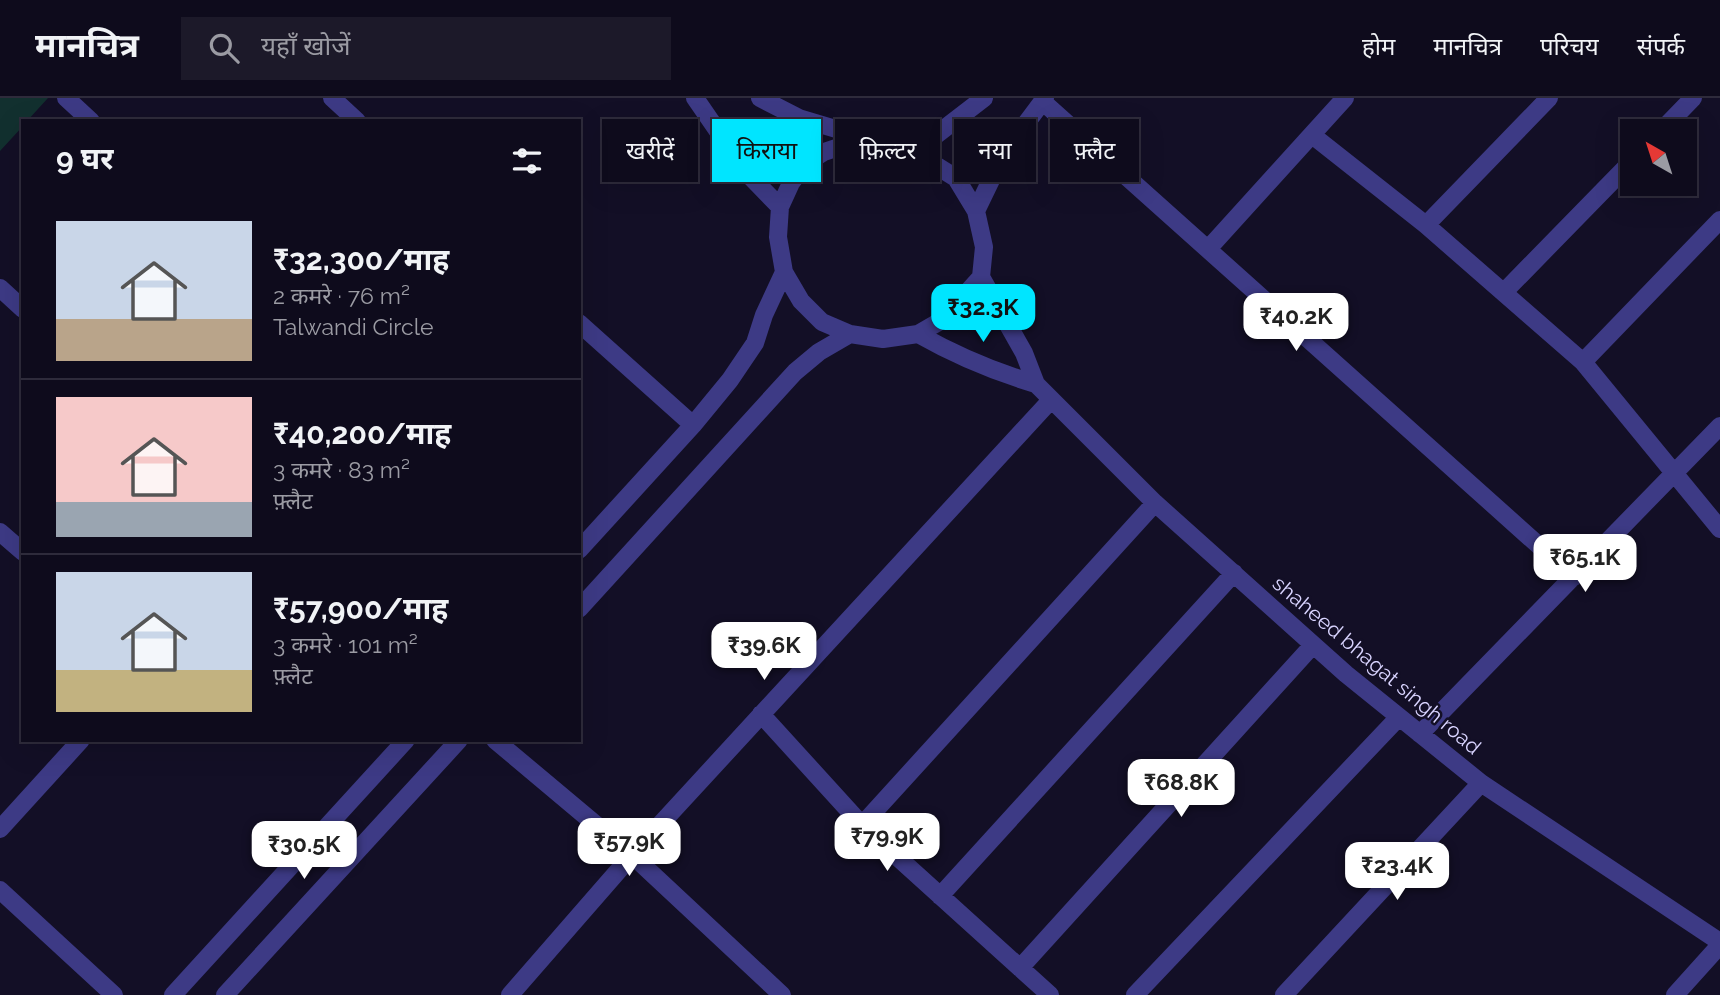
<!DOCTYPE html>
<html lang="hi">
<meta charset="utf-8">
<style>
:root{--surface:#0e0b1c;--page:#1c1929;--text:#f1f3f6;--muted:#9b9ba3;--line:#2e2b3b;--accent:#00e5ff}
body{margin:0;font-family:Raleway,"Noto Sans Devanagari",sans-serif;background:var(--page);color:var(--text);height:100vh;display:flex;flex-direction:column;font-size:26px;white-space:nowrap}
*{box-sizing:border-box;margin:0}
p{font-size:23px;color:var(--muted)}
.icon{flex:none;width:38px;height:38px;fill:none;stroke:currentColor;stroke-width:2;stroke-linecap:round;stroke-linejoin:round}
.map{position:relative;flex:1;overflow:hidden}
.panel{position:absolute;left:21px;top:21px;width:560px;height:623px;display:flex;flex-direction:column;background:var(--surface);border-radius:0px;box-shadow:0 7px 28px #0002,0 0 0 2px var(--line)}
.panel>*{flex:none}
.banner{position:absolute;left:602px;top:21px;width:665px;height:63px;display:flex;gap:14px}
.needle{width:46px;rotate:321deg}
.buttons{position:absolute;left:1620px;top:21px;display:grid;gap:14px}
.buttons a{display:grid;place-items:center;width:77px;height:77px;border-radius:0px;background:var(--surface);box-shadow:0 7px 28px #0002,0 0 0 2px var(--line);font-size:35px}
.price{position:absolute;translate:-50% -60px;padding:0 16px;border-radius:14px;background:#fff;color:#222;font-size:23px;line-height:46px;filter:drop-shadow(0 2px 4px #0008)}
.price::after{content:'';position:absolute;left:50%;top:42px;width:21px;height:16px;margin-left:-10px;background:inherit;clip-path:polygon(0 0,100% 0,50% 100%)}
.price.active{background:var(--accent);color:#111}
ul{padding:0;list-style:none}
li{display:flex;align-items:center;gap:21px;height:175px;padding:0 35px}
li+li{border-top:2px solid var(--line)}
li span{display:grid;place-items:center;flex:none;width:196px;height:140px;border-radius:0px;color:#555}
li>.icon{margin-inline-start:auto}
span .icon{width:84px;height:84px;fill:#fffc;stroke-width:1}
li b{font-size:30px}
h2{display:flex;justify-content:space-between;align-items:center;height:84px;padding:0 35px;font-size:30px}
.pill{padding:0 24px;border-radius:0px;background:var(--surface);box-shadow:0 7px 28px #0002,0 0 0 2px var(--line);font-size:24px;line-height:63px}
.pill.active{background:var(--accent);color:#111}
header{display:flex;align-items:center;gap:42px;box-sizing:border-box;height:98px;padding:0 35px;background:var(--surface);border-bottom:2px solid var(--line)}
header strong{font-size:33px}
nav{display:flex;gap:38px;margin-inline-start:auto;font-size:24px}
.search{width:490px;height:63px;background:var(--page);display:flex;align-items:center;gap:18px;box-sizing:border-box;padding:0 24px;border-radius:0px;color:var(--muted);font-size:26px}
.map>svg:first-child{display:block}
.green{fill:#12302f}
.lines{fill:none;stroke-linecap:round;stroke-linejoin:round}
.minor{stroke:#3d3a85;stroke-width:18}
.labels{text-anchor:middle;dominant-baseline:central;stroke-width:5;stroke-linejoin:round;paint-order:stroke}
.street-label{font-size:21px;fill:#d9d4ff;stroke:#130f26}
</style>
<header>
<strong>मानचित्र</strong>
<div class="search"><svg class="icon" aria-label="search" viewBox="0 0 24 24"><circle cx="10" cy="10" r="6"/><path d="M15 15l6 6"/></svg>यहाँ खोजें</div>
<nav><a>होम</a><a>मानचित्र</a><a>परिचय</a><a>संपर्क</a></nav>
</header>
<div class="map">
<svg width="1720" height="897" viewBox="0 0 1720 897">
<rect width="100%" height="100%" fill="#130f26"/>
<path class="green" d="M0,0H48L27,23H23V28L0,53Z"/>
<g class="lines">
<path class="minor" d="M66,0L91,23
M332,0L357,23
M695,0L746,74L780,109
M760,0L799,20L866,40
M1042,3L1574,479
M1661,33L1693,0
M1312,37L1426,127L1583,264L1720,431
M866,40L895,42L956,80L976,113L984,149L981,179L953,210L937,225L918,236L883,241L850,236L822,224L801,203L784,174L778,139L780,109L791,85L805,66L824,54Z
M914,54L984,0
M976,113L1004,55L1045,0
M1426,127L1549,0
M1208,151L1345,0
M981,179L1024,255L1036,286L1155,405L1346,576L1481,685L1720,844
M0,190L23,211
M1504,194L1633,62
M579,225L693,327
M918,236C955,257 995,274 1036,286
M1583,264L1720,122
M0,434L23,454
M579,452L693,327L730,282L755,245L764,217L784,174
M579,511L795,274L819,254L850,236
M761,616L862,727L1050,897
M1420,636L1720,328
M495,642L632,757L782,897
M862,727L1155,405
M0,731L81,642
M0,792L114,897
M940,798L1234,475
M1020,870L1313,547
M173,897L406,642
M225,897L459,642
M510,897L632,757L1051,302
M1135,897L1399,619
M1284,897L1481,685
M1675,897L1720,847"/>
</g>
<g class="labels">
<g class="street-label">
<text transform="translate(1377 567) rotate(40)">shaheed bhagat singh road</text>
</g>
</g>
</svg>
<div class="buttons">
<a><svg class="needle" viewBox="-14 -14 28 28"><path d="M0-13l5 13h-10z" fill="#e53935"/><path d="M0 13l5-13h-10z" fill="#9b9ba3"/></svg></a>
</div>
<b class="price active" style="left:983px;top:246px">₹32.3K</b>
<b class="price" style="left:1296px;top:255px">₹40.2K</b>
<b class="price" style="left:1585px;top:496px">₹65.1K</b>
<b class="price" style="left:764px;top:584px">₹39.6K</b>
<b class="price" style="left:1181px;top:721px">₹68.8K</b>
<b class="price" style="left:887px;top:775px">₹79.9K</b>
<b class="price" style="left:629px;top:780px">₹57.9K</b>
<b class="price" style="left:304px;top:783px">₹30.5K</b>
<b class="price" style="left:1397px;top:804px">₹23.4K</b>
<div class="banner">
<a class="pill">खरीदें</a>
<a class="pill active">किराया</a>
<a class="pill">फ़िल्टर</a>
<a class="pill">नया</a>
<a class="pill">फ़्लैट</a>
</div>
<section class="panel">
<h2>9 घर<svg class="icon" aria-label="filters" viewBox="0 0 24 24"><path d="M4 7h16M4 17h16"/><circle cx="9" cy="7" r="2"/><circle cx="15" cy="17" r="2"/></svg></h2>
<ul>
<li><span style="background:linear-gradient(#c9d6e8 70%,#b9a48a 0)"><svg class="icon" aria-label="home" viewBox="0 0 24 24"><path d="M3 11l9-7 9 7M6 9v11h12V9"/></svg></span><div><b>₹32,300/माह</b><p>2 कमरे · 76 m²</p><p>Talwandi Circle</p></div></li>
<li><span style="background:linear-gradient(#f6c9c9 75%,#9aa5b1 0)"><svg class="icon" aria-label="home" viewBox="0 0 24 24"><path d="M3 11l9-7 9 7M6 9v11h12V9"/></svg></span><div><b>₹40,200/माह</b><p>3 कमरे · 83 m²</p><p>फ़्लैट</p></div></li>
<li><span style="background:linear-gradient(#c9d6e8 70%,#c2b280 0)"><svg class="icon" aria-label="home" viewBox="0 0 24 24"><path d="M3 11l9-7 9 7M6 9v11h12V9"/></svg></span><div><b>₹57,900/माह</b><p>3 कमरे · 101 m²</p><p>फ़्लैट</p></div></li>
</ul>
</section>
</div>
